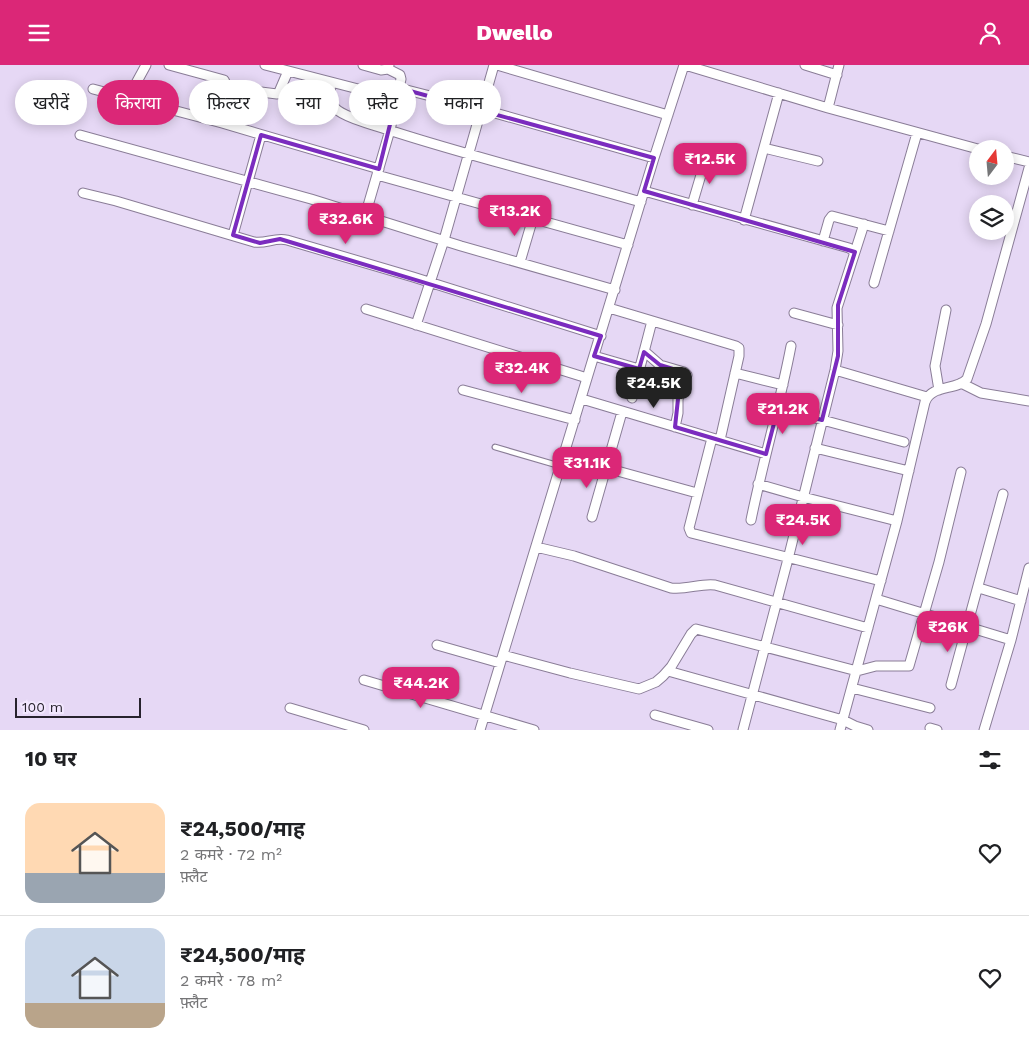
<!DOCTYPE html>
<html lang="hi">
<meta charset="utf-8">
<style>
:root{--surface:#fff;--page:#f6f6f6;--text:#202124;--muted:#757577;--line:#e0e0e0;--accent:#db2777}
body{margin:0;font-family:"Work Sans","Noto Sans Devanagari",sans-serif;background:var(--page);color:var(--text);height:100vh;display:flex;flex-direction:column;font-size:19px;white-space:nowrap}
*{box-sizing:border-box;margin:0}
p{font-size:16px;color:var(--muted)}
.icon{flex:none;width:28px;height:28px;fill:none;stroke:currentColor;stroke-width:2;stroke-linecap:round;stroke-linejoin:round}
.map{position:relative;height:665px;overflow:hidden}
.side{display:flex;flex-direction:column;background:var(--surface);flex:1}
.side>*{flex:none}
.top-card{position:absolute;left:15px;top:15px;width:500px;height:45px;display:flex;gap:10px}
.needle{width:32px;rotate:16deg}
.buttons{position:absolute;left:969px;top:75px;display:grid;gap:10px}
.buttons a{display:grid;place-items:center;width:45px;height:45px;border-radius:50%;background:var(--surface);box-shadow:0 2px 12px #0003;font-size:25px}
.scale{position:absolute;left:15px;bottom:12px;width:126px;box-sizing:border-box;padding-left:5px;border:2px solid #27222d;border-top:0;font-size:14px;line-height:18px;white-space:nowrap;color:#27222d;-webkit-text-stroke:4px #f2e7fe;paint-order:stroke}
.price{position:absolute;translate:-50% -42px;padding:0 11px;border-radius:10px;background:var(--accent);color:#fff;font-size:16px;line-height:32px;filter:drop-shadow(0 1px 2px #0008)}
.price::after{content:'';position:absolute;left:50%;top:30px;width:15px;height:11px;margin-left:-8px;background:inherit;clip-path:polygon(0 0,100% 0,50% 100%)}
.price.selected{background:#222;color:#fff}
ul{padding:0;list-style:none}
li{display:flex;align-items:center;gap:15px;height:125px;padding:0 25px}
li+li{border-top:1px solid var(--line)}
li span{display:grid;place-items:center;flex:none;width:140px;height:100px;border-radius:15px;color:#555}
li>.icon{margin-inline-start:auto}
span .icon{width:60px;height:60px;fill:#fffc;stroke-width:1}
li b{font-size:21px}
h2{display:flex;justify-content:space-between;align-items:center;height:60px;padding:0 25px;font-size:21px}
.chip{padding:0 18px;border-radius:22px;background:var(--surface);box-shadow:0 2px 12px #0003;font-size:18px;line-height:45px}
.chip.selected{background:var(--accent);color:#fff}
header{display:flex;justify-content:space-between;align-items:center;height:65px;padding:0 25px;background:var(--accent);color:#fff;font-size:22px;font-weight:800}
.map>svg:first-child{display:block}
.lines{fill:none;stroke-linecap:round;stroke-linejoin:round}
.lane-casing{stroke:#8a7d97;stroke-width:7}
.street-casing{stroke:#8a7d97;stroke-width:11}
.lane{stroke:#fff;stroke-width:4.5}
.street{stroke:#fff;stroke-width:9}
.marked{fill:none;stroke:#7b2cbf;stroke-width:4;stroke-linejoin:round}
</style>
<header><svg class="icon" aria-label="menu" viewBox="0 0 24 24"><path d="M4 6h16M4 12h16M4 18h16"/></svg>Dwello<svg class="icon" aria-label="person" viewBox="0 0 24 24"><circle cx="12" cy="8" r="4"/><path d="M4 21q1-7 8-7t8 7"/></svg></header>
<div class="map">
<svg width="1029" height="665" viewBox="0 0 1029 665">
<rect width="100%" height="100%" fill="#e6d8f5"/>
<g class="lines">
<defs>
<path id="lane" d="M495,382L560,401"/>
<path id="street" d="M169,0L224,15L225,17V29
M265,0L397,34
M363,0L381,5L388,4
M497,0L668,50
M685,0L828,43L978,84
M805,0L837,10
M330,17C331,25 329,37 335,43C344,53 381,62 395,67C476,93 559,113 641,137
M399,23L481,44L654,93
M93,24L222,58L379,104
M128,33L146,0
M828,43L839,0
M211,55L219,34L223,30L227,29L245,31L261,27L277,29L279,27L288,6
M80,70L311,134L461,181L615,225
M764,83L818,96
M1005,91L1029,97
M377,110L628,180
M644,126L849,183L855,187L837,243L838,286L835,305L788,494L743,665
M83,128L116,136L254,177C266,179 275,172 287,175L413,212L601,271
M692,140L706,93
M365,151L390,65L401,14L400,10L388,4L389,0
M744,155L779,28
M233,170L261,70
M823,176L829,155L832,151L889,166
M855,187L864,159
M520,197L533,153
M874,218L917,68
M609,243L736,281L739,283V291L720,375
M366,244L587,313
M794,248L838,260
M416,260L444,175L494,0
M644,286L660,300L684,307L687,310L678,334V348L675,362
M594,291L639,304
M835,305L927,332
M735,308L783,320
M961,318L981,328L1029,336
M463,325L575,355
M939,325L935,301L946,245
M632,333L652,256
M582,334L766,389
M778,343L904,377
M712,373L689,463L691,468L881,516
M815,383L909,406
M563,391L697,428
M758,419L803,432L897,456
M592,452L622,347
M751,455C763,396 780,339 791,281
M536,482L574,491L671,523C687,525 701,518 715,520L868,563
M979,523L1021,536
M876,534L1011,575
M437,580L500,598
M503,590L570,608L639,624L656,617L663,611L671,602L691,569L696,564L857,606L876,601H909L939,497L961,407
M668,606L843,655L855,661L868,665
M364,615L534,665
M951,620L1003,429
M852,623L930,643
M290,643L364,665
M655,650L708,665
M930,663L937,665
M480,665L654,93L684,0
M840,665L897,456L925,337C932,319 956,326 967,314L986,259L1029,103
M984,665L1011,575L1029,503"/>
</defs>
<use href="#lane" class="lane-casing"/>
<use href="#street" class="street-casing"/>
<use href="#lane" class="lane"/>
<use href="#street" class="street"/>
</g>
<path class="marked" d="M399,23L654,93L644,126L855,187L838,240V291L822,355L778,343L766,389L675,362L678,334L689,309L660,300L644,287L639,304L594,291L601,271L280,174L260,178L233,170L261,70L379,104Z"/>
</svg>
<div class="buttons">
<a><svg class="needle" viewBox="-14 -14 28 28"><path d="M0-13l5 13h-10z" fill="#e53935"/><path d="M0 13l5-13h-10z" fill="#757577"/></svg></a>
<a><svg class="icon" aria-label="layers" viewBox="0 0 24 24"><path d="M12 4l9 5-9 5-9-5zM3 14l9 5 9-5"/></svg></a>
</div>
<div class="scale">100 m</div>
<b class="price" style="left:710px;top:120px">₹12.5K</b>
<b class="price" style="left:515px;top:172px">₹13.2K</b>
<b class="price" style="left:346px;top:180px">₹32.6K</b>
<b class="price" style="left:522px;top:329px">₹32.4K</b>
<b class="price selected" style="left:654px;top:344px">₹24.5K</b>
<b class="price" style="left:783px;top:370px">₹21.2K</b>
<b class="price" style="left:587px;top:424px">₹31.1K</b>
<b class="price" style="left:803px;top:481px">₹24.5K</b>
<b class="price" style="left:948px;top:588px">₹26K</b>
<b class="price" style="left:421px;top:644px">₹44.2K</b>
<div class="top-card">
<a class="chip">खरीदें</a>
<a class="chip selected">किराया</a>
<a class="chip">फ़िल्टर</a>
<a class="chip">नया</a>
<a class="chip">फ़्लैट</a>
<a class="chip">मकान</a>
</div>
</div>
<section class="side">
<h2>10 घर<svg class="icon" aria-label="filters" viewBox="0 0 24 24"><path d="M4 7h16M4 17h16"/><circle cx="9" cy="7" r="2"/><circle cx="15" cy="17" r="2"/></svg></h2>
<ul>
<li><span style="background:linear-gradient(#ffd9b3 70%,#9aa5b1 0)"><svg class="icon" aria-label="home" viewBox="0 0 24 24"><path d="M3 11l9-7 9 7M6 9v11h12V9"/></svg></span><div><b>₹24,500/माह</b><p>2 कमरे · 72 m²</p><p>फ़्लैट</p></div><svg class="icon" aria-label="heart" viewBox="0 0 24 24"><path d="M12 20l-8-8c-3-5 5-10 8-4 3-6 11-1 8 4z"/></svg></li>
<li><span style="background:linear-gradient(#c9d6e8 75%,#b9a48a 0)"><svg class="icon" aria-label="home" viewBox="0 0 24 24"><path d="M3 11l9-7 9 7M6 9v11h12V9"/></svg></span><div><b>₹24,500/माह</b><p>2 कमरे · 78 m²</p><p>फ़्लैट</p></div><svg class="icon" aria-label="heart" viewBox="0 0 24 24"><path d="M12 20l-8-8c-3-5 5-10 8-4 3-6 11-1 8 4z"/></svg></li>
</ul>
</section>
